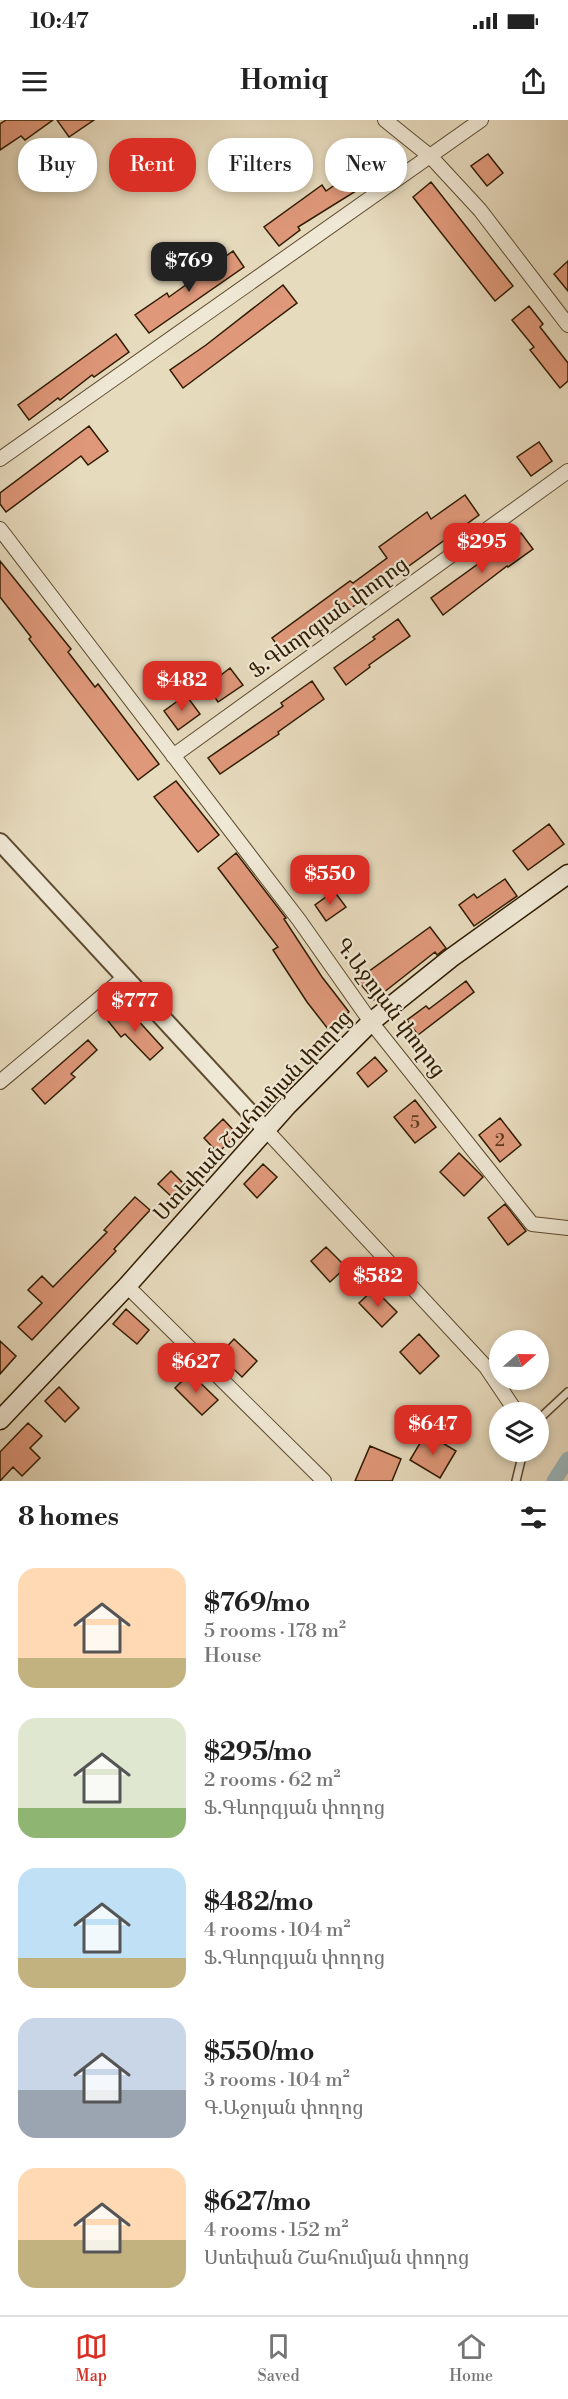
<!DOCTYPE html>
<meta charset="utf-8">
<style>
:root{--surface:#fff;--page:#f2f2f2;--text:#222;--muted:#767676;--line:#e0e0e0;--accent:#d93025}
body{margin:0;font-family:"Libre Bodoni","Noto Serif Armenian",serif;background:var(--page);color:var(--text);height:100vh;display:flex;flex-direction:column;font-size:22px;white-space:nowrap}
*{box-sizing:border-box;margin:0}
p{font-size:20px;color:var(--muted)}
.icon{flex:none;width:33px;height:33px;fill:none;stroke:currentColor;stroke-width:2;stroke-linecap:round;stroke-linejoin:round}
.map{position:relative;height:1361px;overflow:hidden}
.panel{display:flex;flex-direction:column;background:var(--surface);flex:1}
.panel>*{flex:none}
.hud{position:absolute;left:18px;top:18px;width:532px;height:54px;display:flex;gap:12px}
.needle{width:39px;rotate:70deg}
.buttons{position:absolute;left:489px;top:1210px;display:grid;gap:12px}
.buttons a{display:grid;place-items:center;width:60px;height:60px;border-radius:50%;background:var(--surface);box-shadow:0 3px 9px #0003;font-size:30px}
.price{position:absolute;translate:-50% -51px;padding:0 14px;border-radius:12px;background:var(--accent);color:#fff;font-size:20px;line-height:39px;filter:drop-shadow(0 2px 3px #0008)}
.price::after{content:'';position:absolute;left:50%;top:36px;width:18px;height:14px;margin-left:-9px;background:inherit;clip-path:polygon(0 0,100% 0,50% 100%)}
.price.selected{background:#222;color:#fff}
ul{padding:0;list-style:none}
li{display:flex;align-items:center;gap:18px;height:150px;padding:0 18px}
li span{display:grid;place-items:center;flex:none;width:168px;height:120px;border-radius:18px;color:#555}
li>.icon{margin-inline-start:auto}
span .icon{width:72px;height:72px;fill:#fffc;stroke-width:1}
li b{font-size:26px}
h2{display:flex;justify-content:space-between;align-items:center;height:72px;padding:0 18px;font-size:26px}
.tag{padding:0 21px;border-radius:24px;background:var(--surface);box-shadow:0 3px 9px #0003;font-size:21px;line-height:54px}
.tag.selected{background:var(--accent);color:#fff}
.status{display:flex;justify-content:space-between;align-items:center;height:42px;padding:0 30px;background:var(--surface);direction:ltr}
.status svg{height:16px;fill:currentColor}
header{display:flex;justify-content:space-between;align-items:center;height:78px;padding:0 18px;background:var(--surface);font-size:27px;font-weight:700}
.tab-bar{display:flex;justify-content:space-around;align-items:center;height:84px;border-top:2px solid var(--line);background:var(--surface);font-size:16px;color:var(--muted)}
.tab-bar a{display:grid;justify-items:center;gap:3px}
.tab-bar .selected{color:var(--accent)}
.map>svg:first-child{display:block}
.lines{fill:none;stroke-linecap:round;stroke-linejoin:round}
.canal{stroke:#9cb8bd;stroke-width:15}
.building{fill:#df987a;stroke:#301c00;stroke-width:1.5}
.service-casing{stroke:#5e4c30;stroke-width:10}
.minor-casing{stroke:#5e4c30;stroke-width:16}
.tertiary-casing{stroke:#5e4c30;stroke-width:20}
.secondary-casing{stroke:#301c00;stroke-width:21}
.service{stroke:#efe8d5;stroke-width:7}
.minor{stroke:#efe8d5;stroke-width:14}
.tertiary{stroke:#efe8d5;stroke-width:16}
.secondary{stroke:#efe8d5;stroke-width:18}
.labels{text-anchor:middle;dominant-baseline:central;stroke-width:4.5;stroke-linejoin:round;paint-order:stroke}
.number-label{font-size:18px;fill:#5c3b1e}
.street-label{font-size:21px;fill:#301c00;stroke:#efe8d5}
</style>
<div class="status"><b>10:47</b><svg viewBox="0 0 49 12"><path d="M0 12V9h3v3zM5 12V6h3v6zM10 12V3h3v9zM15 12V0h3v12zM26 1h20v11H26zM47 4h2v5h-2z"/></svg></div>
<header><svg class="icon" aria-label="menu" viewBox="0 0 24 24"><path d="M4 6h16M4 12h16M4 18h16"/></svg>Homiq<svg class="icon" aria-label="share" viewBox="0 0 24 24"><path d="M12 15V3M7 8l5-5 5 5M5 13v7h14v-7"/></svg></header>
<div class="map">
<svg width="568" height="1361" viewBox="0 0 568 1361">
<rect width="100%" height="100%" fill="#e7dbbe"/>
<filter id="stains"><feTurbulence type="fractalNoise" baseFrequency=".00333" numOctaves="4"/><feColorMatrix values="0 0 0 0 .2 0 0 0 0 .09 0 0 0 0 .02 0 0 0 .5 -.17"/></filter>
<radialGradient id="worn" r=".72"><stop offset=".6" stop-color="#630" stop-opacity="0"/><stop offset="1" stop-color="#630" stop-opacity=".3"/></radialGradient>
<g class="lines">
<path class="canal" d="M554,1361L568,1339"/>
</g>
<path class="building" d="M6,0H53L25,20L21,16L0,30V4Z
M57,0H94L69,17Z
M364,27L384,29L383,57L357,55L364,66L298,107L300,110L279,126L264,107L322,65L326,71L362,46Z
M488,34L503,53L487,66L471,46Z
M431,62L513,166L495,181L413,77Z
M233,131L244,147L149,213L135,195L167,173L169,177Z
M568,141V171L554,154Z
M283,165L297,183L183,268L170,250L206,225Z
M529,186L543,204L540,207L568,243V261L560,268L530,230L534,227L512,200Z
M116,214L129,232L94,257L92,255L60,280L58,278L29,300L18,285Z
M89,306L108,331L88,345L81,336L6,392L0,384V373Z
M539,322L552,341L531,356L517,337Z
M465,375L479,395L285,536L272,518L350,461L353,463L387,438L379,427L427,392L431,399Z
M521,413L533,429L508,447L507,446L443,495L431,478Z
M0,441L71,529L68,532L95,567L98,564L159,644L138,660L29,519L31,517L0,477Z
M398,499L410,516L369,545L370,547L346,565L334,548L375,519L373,517Z
M230,548L243,565L218,582L207,566Z
M312,561L324,579L278,612L279,614L220,654L208,638L283,586L281,583Z
M186,575L200,594L178,610L164,591Z
M176,661L219,715L198,732L154,677Z
M549,704L564,724L528,750L513,731Z
M236,733L286,798L284,799L322,857L349,892L328,909L307,882L273,830L278,827L218,748Z
M505,759L517,776L474,806L459,785L474,774L477,778Z
M334,771L346,787L326,801L315,785Z
M430,807L446,828L437,835L435,832L374,880L357,860Z
M466,861L474,872L418,915L407,900L426,886L429,889Z
M125,886L163,928L150,940L125,914L121,917L108,901Z
M88,920L97,930L71,954L75,957L45,984L32,969Z
M375,937L387,951L368,967L357,953Z
M415,980L436,1007L415,1023L394,997Z
M500,998L521,1025L500,1042L479,1015Z
M223,999L237,1014L218,1033L204,1018Z
M459,1033L483,1057L464,1076L440,1052Z
M263,1044L277,1057L257,1078L244,1064Z
M171,1051L185,1065L173,1078L158,1064Z
M135,1077L150,1090L114,1129L116,1131L32,1220L18,1207L42,1183L28,1170L42,1156L53,1167L107,1112L104,1110Z
M505,1084L526,1111L508,1125L488,1098Z
M326,1127L346,1147L330,1162L311,1141Z
M374,1169L397,1192L382,1207L359,1183Z
M126,1189L149,1210L137,1224L113,1204Z
M419,1214L439,1236L420,1254L400,1232Z
M234,1219L257,1241L242,1257L219,1235Z
M0,1221L16,1236L0,1254Z
M190,1253L218,1280L202,1295L175,1268Z
M59,1267L79,1288L65,1302L45,1281Z
M28,1303L42,1316L30,1328L40,1338L22,1356L13,1347L0,1361V1332Z
M426,1313L456,1331L440,1358L410,1340Z
M370,1326L401,1339L392,1361H355Z"/>
<g class="lines">
<defs>
<path id="service" d="M538,1300L568,1272
M516,1361L523,1332"/>
<path id="minor" d="M385,0L431,37L480,90L568,205
M0,339L481,0
M0,409L299,800L371,902L532,1104L568,1108
M173,636L568,351
M0,962L125,857
M266,1010L486,1247L517,1293
M127,1166L324,1361"/>
<path id="tertiary" d="M0,722L266,1010"/>
<path id="secondary" d="M0,1300L127,1166L287,986L371,902L451,838L568,754"/>
</defs>
<use href="#service" class="service-casing"/>
<use href="#minor" class="minor-casing"/>
<use href="#tertiary" class="tertiary-casing"/>
<use href="#secondary" class="secondary-casing"/>
<use href="#service" class="service"/>
<use href="#minor" class="minor"/>
<use href="#tertiary" class="tertiary"/>
<use href="#secondary" class="secondary"/>
</g>
<g class="labels">
<g class="number-label">
<text x="415" y="1002">5</text>
<text x="500" y="1020">2</text>
</g>
<g class="street-label">
<text transform="translate(329 498) rotate(-36)">Ֆ.Գևորգյան փողոց</text>
<text transform="translate(390 888) rotate(53)">Գ.Աջոյան փողոց</text>
<text transform="translate(253 996) rotate(-47)">Ստեփան Շահումյան փողոց</text>
</g>
</g>
<rect width="100%" height="100%" filter="url(#stains)"/>
<rect width="100%" height="100%" fill="url(#worn)"/>
</svg>
<div class="buttons">
<a><svg class="needle" viewBox="-14 -14 28 28"><path d="M0-13l5 13h-10z" fill="#e53935"/><path d="M0 13l5-13h-10z" fill="#767676"/></svg></a>
<a><svg class="icon" aria-label="layers" viewBox="0 0 24 24"><path d="M12 4l9 5-9 5-9-5zM3 14l9 5 9-5"/></svg></a>
</div>
<b class="price selected" style="left:189px;top:173px">$769</b>
<b class="price" style="left:482px;top:454px">$295</b>
<b class="price" style="left:182px;top:592px">$482</b>
<b class="price" style="left:330px;top:786px">$550</b>
<b class="price" style="left:135px;top:913px">$777</b>
<b class="price" style="left:378px;top:1188px">$582</b>
<b class="price" style="left:196px;top:1274px">$627</b>
<b class="price" style="left:433px;top:1336px">$647</b>
<div class="hud">
<a class="tag">Buy</a>
<a class="tag selected">Rent</a>
<a class="tag">Filters</a>
<a class="tag">New</a>
</div>
</div>
<section class="panel">
<h2>8 homes<svg class="icon" aria-label="filters" viewBox="0 0 24 24"><path d="M4 7h16M4 17h16"/><circle cx="9" cy="7" r="2"/><circle cx="15" cy="17" r="2"/></svg></h2>
<ul>
<li><span style="background:linear-gradient(#ffd9b3 75%,#c2b280 0)"><svg class="icon" aria-label="home" viewBox="0 0 24 24"><path d="M3 11l9-7 9 7M6 9v11h12V9"/></svg></span><div><b>$769/mo</b><p>5 rooms · 178 m²</p><p>House</p></div></li>
<li><span style="background:linear-gradient(#dfe7d0 75%,#8fb573 0)"><svg class="icon" aria-label="home" viewBox="0 0 24 24"><path d="M3 11l9-7 9 7M6 9v11h12V9"/></svg></span><div><b>$295/mo</b><p>2 rooms · 62 m²</p><p>Ֆ.Գևորգյան փողոց</p></div></li>
<li><span style="background:linear-gradient(#bfe0f5 75%,#c2b280 0)"><svg class="icon" aria-label="home" viewBox="0 0 24 24"><path d="M3 11l9-7 9 7M6 9v11h12V9"/></svg></span><div><b>$482/mo</b><p>4 rooms · 104 m²</p><p>Ֆ.Գևորգյան փողոց</p></div></li>
<li><span style="background:linear-gradient(#c9d6e8 60%,#9aa5b1 0)"><svg class="icon" aria-label="home" viewBox="0 0 24 24"><path d="M3 11l9-7 9 7M6 9v11h12V9"/></svg></span><div><b>$550/mo</b><p>3 rooms · 104 m²</p><p>Գ.Աջոյան փողոց</p></div></li>
<li><span style="background:linear-gradient(#ffd9b3 60%,#c2b280 0)"><svg class="icon" aria-label="home" viewBox="0 0 24 24"><path d="M3 11l9-7 9 7M6 9v11h12V9"/></svg></span><div><b>$627/mo</b><p>4 rooms · 152 m²</p><p>Ստեփան Շահումյան փողոց</p></div></li>
</ul>
</section>
<nav class="tab-bar">
<a class="selected"><svg class="icon" aria-label="map" viewBox="0 0 24 24"><path d="M3 6l6-2 6 2 6-2v14l-6 2-6-2-6 2zM9 4v14M15 6v14"/></svg>Map</a>
<a><svg class="icon" aria-label="saved" viewBox="0 0 24 24"><path d="M7 4h10v16l-5-4-5 4z"/></svg>Saved</a>
<a><svg class="icon" aria-label="home" viewBox="0 0 24 24"><path d="M3 11l9-7 9 7M6 9v11h12V9"/></svg>Home</a>
</nav>
